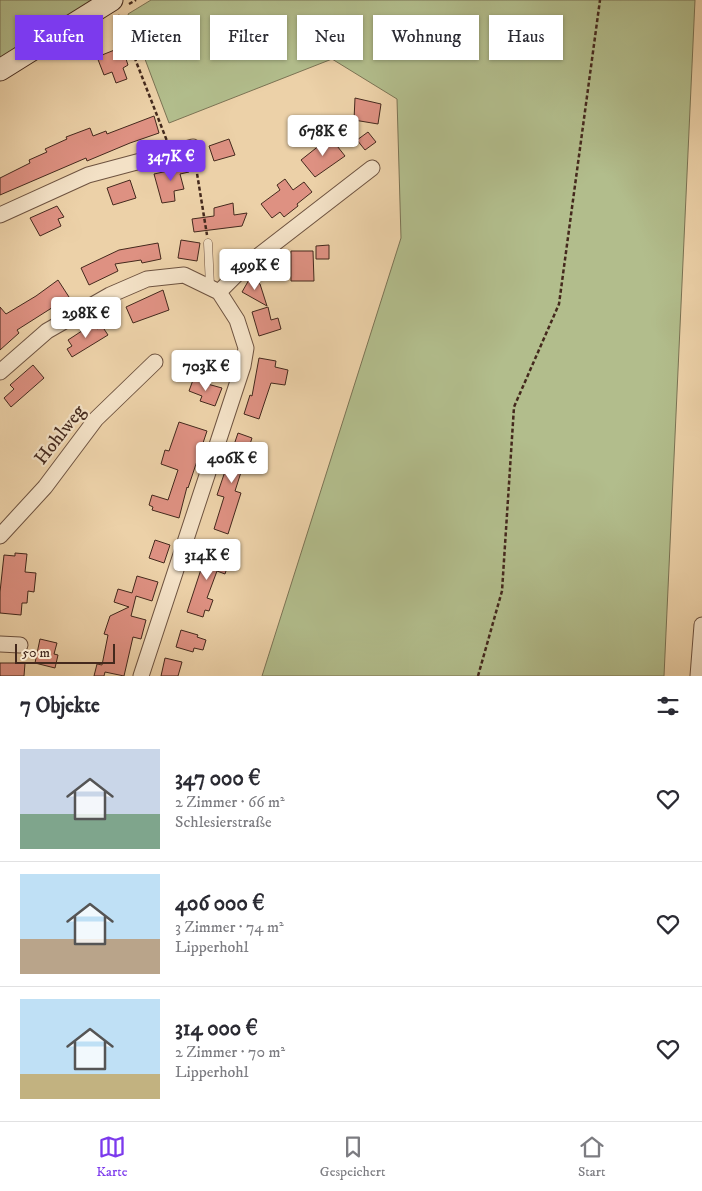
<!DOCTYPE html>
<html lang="de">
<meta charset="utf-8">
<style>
:root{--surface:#fff;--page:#f2f2f3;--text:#2b2b33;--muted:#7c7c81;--line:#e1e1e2;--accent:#7c3aed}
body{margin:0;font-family:"IM FELL DW Pica",serif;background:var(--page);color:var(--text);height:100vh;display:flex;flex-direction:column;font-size:19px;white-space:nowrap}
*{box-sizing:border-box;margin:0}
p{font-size:16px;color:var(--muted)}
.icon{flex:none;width:28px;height:28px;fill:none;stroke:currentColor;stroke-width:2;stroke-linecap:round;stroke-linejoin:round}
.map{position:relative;height:676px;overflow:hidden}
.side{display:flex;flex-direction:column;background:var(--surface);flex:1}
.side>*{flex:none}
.guide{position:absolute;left:15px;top:15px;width:672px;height:45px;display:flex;gap:10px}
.scale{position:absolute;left:15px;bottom:12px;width:100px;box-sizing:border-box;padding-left:5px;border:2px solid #44291d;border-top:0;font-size:14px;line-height:18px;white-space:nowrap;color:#44291d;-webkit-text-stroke:4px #f3e1c6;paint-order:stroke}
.price{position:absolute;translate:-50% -42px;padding:0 11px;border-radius:5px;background:#fff;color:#222;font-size:16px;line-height:32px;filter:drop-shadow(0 1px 2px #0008)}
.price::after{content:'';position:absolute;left:50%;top:30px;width:15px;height:11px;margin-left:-8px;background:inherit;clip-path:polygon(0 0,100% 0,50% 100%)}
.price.active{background:var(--accent);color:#fff}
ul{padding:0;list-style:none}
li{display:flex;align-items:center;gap:15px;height:125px;padding:0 20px}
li+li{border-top:1px solid var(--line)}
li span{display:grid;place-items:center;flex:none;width:140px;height:100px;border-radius:0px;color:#555}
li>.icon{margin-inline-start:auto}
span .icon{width:60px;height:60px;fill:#fffc;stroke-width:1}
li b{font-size:21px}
h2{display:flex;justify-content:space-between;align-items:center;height:60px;padding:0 20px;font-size:21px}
.chip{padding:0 18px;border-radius:0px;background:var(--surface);box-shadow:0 1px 4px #0004;font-size:18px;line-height:45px}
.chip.active{background:var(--accent);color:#fff}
.tabs{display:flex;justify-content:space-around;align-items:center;height:70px;border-top:1px solid var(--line);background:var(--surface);font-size:14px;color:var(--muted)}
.tabs a{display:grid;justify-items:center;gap:2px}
.tabs .active{color:var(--accent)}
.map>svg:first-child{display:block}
.green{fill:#b2bd8c;stroke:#7b7354}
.building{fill:#de9182;stroke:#44291d}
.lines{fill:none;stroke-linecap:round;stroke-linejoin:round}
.lane-casing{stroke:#6e5340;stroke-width:9}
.street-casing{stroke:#6e5340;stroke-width:17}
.secondary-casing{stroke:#44291d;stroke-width:23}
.path{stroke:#44291d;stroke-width:2.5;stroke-dasharray:4 2.5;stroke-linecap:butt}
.lane{stroke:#f3e1c6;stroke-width:8}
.street{stroke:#f3e1c6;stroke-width:15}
.secondary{stroke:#f3e1c6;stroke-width:21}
.labels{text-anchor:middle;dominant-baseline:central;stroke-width:4.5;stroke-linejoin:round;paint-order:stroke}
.street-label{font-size:19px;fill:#44291d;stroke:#f3e1c6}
</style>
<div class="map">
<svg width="702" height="676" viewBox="0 0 702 676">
<rect width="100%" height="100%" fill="#ecd1a8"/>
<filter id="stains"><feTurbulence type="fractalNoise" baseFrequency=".004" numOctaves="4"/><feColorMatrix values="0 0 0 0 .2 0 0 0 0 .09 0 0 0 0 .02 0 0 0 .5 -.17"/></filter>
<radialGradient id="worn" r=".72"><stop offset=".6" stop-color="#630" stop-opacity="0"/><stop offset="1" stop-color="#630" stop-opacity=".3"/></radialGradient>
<path class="green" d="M0,0H95L0,61Z
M151,0H695L664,676H262L401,238L397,99L332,59L169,123L128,14Z"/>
<path class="building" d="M122,47L128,65L123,68L127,79L116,83L112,72L104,75L97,57Z
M355,98L381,104L378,124L354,120Z
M154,116L159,133L130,143L87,161L86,158L0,195V178L30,163L29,160L47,152L45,149L67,139L66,137L90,128L93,136L106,131L107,134Z
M368,132L376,142L365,150L357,140Z
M330,137L345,156L315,177L301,160Z
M229,139L235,155L214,161L209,146Z
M187,161L189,172L180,174L184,189L174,191L175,201L162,203L154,174L177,169L175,164Z
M285,179L293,190L304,182L312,192L297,204L298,206L284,217L280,212L272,218L261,204L280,190L277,185Z
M130,180L136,198L113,205L107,188Z
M233,203L234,215L247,213L242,226L194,232L192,219L214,216V208Z
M57,206L64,217L58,219L61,226L40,236L30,218Z
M181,240L200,243L197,261L178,258Z
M158,243L161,259L142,263L141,260L115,264L118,271L89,285L81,268L119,250Z
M329,245V259H316V246Z
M291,251H313L314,281H291Z
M250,278L260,284L267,306L242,292Z
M58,280L69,297L17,330L19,333L0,350V307L6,314L36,296Z
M163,290L169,310L133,323L126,307Z
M268,307L271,320L278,318L281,329L259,336L252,312Z
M94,323L97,329L102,326L108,335L72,357L67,349L72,346L68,340Z
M259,358L276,361L275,367L288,370L285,385L271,383L259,419L244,414L250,395L252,396Z
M33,365L44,378L11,407L4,398L14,389L10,385Z
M193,380L222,388L215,406L200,401L202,396L189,391Z
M179,422L207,431L188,488L187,487L179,518L152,510L153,507L149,505L152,495L168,500L178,470L161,464L165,450L169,451Z
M238,433L252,438L235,491L241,493L228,534L214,529L224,497L217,495Z
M155,540L170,545L164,563L149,558Z
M208,548L231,556L225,574L217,571L207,598L213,600L209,611L205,610L203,617L187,612Z
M15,553L27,554L25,572L36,573L34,592L28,591L27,603H22L21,615L0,613V592L4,555L15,556Z
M137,576L158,582L152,601L136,596L131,616L146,620L141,639L133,637L124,676L105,672L104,676H94L97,664L102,665L108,635L104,634L110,616L129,607L114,602L118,589L132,593Z
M181,630L198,635L197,637L206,640L203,650L194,648L193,652L176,647Z
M40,639L57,643L54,654L58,655L55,668L35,663Z
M165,658L182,662L178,676H161Z
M0,663H25L24,676H0Z"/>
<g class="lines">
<defs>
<path id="lane" d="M208,243L210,286"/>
<path id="street" d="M0,215L88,175L193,147
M219,292L244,267L372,168
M0,372L47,331L110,295L147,279L184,275L219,292L237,320L246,348L243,366L141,676
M0,536L45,487L96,419L155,362
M0,644L20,645
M698,676L702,625"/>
<path id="secondary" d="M0,70L112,0"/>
</defs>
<use href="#lane" class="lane-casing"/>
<use href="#street" class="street-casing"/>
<use href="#secondary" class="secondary-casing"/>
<path class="path" d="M129,4L136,0
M118,15L167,141
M195,161L207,235
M478,676L502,591L514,407L559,304L600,0"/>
<use href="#lane" class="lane"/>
<use href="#street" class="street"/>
<use href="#secondary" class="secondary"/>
</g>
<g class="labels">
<g class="street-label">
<text transform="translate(60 435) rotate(-52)">Hohlweg</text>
</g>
</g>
<rect width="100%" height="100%" filter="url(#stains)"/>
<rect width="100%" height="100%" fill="url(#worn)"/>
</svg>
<div class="scale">50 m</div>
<b class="price" style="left:323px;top:157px">678K €</b>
<b class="price active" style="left:171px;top:182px">347K €</b>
<b class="price" style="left:255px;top:291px">499K €</b>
<b class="price" style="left:86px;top:339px">298K €</b>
<b class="price" style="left:206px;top:392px">703K €</b>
<b class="price" style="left:232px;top:484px">406K €</b>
<b class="price" style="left:207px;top:581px">314K €</b>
<div class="guide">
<a class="chip active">Kaufen</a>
<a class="chip">Mieten</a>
<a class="chip">Filter</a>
<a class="chip">Neu</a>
<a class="chip">Wohnung</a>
<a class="chip">Haus</a>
</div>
</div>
<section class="side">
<h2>7 Objekte<svg class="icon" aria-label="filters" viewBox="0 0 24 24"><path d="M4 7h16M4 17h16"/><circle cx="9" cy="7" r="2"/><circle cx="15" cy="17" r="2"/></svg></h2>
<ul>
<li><span style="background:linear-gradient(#c9d6e8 65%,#7fa58c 0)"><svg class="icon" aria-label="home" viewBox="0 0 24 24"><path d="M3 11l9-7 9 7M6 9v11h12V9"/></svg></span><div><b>347 000 €</b><p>2 Zimmer · 66 m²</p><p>Schlesierstraße</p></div><svg class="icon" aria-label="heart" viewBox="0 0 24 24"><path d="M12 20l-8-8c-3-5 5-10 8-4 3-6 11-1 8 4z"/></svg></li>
<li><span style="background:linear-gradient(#bfe0f5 65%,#b9a48a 0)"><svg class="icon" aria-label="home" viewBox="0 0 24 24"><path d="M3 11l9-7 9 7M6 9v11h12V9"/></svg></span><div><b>406 000 €</b><p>3 Zimmer · 74 m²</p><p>Lipperhohl</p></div><svg class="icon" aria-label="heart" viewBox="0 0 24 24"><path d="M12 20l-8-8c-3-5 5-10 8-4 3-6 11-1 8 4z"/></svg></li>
<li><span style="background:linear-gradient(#bfe0f5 75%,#c2b280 0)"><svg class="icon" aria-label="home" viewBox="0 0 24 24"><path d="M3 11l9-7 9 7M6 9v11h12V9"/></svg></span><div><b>314 000 €</b><p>2 Zimmer · 70 m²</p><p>Lipperhohl</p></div><svg class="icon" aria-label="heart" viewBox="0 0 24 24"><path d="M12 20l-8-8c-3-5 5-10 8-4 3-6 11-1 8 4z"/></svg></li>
</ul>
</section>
<nav class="tabs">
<a class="active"><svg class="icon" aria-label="map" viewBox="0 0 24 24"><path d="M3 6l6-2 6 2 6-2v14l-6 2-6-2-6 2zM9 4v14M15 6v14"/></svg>Karte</a>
<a><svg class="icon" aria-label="saved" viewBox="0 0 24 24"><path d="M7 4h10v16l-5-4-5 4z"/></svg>Gespeichert</a>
<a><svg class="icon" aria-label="home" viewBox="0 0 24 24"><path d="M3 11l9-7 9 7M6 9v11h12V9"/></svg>Start</a>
</nav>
